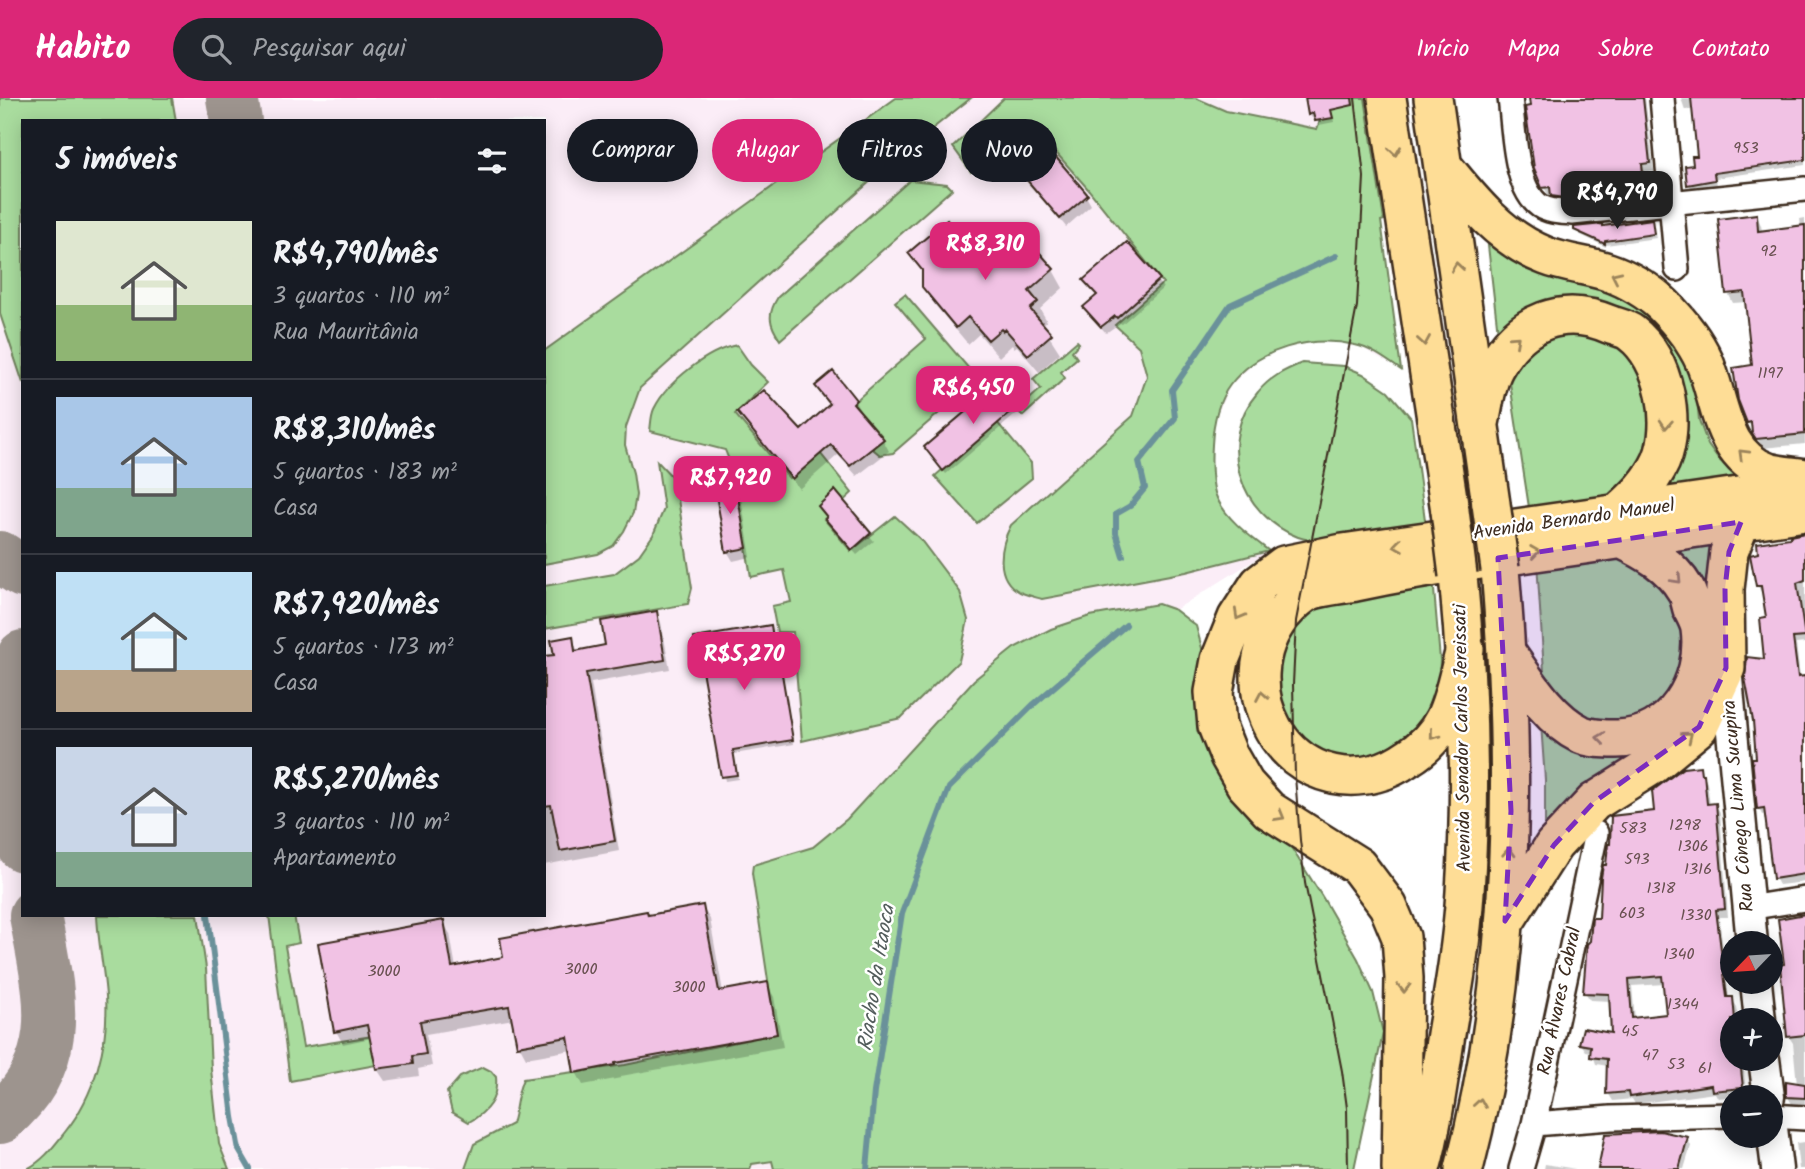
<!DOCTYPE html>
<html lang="pt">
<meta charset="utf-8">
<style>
:root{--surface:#171b24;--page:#20242c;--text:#f1f3f6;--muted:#9ea1a6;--line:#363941;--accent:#db2777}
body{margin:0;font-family:Kalam,sans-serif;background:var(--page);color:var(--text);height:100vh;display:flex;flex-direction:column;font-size:26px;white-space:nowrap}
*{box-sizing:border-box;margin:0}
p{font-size:23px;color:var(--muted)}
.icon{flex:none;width:38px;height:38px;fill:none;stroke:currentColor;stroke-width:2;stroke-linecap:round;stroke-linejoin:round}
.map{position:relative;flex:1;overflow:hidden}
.drawer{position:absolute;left:21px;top:21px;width:525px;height:798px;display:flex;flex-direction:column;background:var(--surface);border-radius:0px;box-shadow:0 4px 18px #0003}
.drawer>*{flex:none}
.top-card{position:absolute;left:567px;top:21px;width:665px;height:63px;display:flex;gap:14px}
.needle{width:46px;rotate:245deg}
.buttons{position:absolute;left:1720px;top:833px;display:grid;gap:14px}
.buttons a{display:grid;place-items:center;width:63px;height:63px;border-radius:50%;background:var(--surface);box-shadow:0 4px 18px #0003;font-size:35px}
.price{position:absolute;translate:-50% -60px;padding:0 16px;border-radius:14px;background:var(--accent);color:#fff;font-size:23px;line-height:46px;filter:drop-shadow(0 2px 4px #0008)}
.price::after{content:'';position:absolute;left:50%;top:42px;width:21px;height:16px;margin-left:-10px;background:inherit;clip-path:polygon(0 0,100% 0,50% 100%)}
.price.active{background:#222;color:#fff}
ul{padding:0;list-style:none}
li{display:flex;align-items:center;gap:21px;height:175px;padding:0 35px}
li+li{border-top:2px solid var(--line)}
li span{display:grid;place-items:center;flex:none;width:196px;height:140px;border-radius:0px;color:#555}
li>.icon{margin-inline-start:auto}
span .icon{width:84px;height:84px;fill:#fffc;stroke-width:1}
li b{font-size:30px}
h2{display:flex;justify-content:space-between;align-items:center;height:84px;padding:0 35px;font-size:30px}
.tag{padding:0 24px;border-radius:32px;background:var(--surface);box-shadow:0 4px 18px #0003;font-size:24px;line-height:63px}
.tag.active{background:var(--accent);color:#fff}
header{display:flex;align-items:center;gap:42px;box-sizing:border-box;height:98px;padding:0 35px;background:var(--accent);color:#fff}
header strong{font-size:33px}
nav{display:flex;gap:38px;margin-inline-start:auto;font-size:24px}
.search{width:490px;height:63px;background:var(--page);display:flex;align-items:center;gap:18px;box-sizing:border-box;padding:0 24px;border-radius:38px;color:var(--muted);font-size:26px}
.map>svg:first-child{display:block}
.built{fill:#fbedf7;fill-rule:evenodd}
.green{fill:#a9dc9e;stroke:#72835e;stroke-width:2}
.shadow{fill:#0003;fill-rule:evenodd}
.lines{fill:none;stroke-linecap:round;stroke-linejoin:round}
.stream{stroke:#6b919a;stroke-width:6}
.taxiway{stroke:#9d948e;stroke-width:52}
.building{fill:#f1c2e4;stroke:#3b2a1e;stroke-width:2;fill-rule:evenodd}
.minor-casing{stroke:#3b2a1e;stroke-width:28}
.tertiary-casing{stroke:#3b2a1e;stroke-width:35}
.primary-casing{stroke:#3b2a1e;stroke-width:42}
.minor{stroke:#fff;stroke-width:23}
.tertiary{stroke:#fff;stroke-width:30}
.primary{stroke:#fedd96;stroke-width:37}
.tram{stroke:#3b2a1e;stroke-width:2}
.primary-bridge-casing{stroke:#3b2a1e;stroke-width:42;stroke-linecap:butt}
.primary-bridge{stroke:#fedd96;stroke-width:37}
.oneway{stroke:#9c845a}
.marked{fill:#7b2cbf;fill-opacity:0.2;stroke:#7b2cbf;stroke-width:5;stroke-dasharray:14 9;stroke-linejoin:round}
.labels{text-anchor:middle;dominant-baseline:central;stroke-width:5;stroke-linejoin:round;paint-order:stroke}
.number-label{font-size:16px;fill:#685050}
.street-label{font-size:19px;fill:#3b2a1e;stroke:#fff}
.water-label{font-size:21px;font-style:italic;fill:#535d5c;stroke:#fff}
</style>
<header>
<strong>Habito</strong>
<div class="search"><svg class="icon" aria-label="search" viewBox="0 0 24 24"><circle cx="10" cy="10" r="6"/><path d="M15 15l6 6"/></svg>Pesquisar aqui</div>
<nav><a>Início</a><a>Mapa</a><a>Sobre</a><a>Contato</a></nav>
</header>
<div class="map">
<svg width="1805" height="1071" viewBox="0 0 1805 1071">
<rect width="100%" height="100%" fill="#fff"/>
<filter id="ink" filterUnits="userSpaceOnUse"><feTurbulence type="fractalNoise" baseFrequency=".0143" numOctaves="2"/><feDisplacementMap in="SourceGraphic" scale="14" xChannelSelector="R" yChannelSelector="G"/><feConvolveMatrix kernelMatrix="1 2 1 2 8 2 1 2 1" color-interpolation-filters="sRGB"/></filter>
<g filter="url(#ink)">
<path class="built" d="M0,0H1364L1401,272L1357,247L1321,243L1285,248L1254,265L1230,288L1213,325L1211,361L1216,400L1238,429L1269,453L1175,512L1196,528L1203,554L1202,608L1206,647L1323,800L1358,861L1373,894L1383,935L1354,1071H0ZM23,23H544V817H23Z"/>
<path class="green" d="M0,0H172L176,23H23V285L0,216Z
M896,0H971L903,54L640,290L626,329L625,347L633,375L636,397L633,415L624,433L613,448L598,456L544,466V253Z
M1004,0H1196L1226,13L1317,31L1328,0H1365L1384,122L1381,123L1401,272C1388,263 1371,250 1355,247C1311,237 1258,250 1230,287C1217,304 1213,327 1212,347C1211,361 1211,388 1217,400C1226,421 1251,439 1269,453L1186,474L1042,501C1035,499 1026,497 1020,494C994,481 1000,448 1011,427L1133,318L1147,278L1139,249L1115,227L1163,185L1088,91L1029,24L971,74L953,49Z
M910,82L947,86L952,91L780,242C769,226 767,216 778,199Z
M1487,139L1645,210L1682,254L1696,289L1699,322L1708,347L1718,361L1743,382L1655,395L1671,369L1635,229L1499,244Z
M905,196L971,273L964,278L961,296L893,355L880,357L868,347L882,338L853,305L926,241L895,204Z
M1562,230L1617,243L1647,281L1654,351L1618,398L1530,416L1508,272L1517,256Z
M1077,243L1079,245L1072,253L1077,260L1061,274L1065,280L1023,318L1017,312L1041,291L1033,281Z
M737,247L751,267L768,284L735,316L789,380L820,355L852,395L824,421L851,453L895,418L920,441L960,494L968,522L959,563L901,620L802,643L793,534H777L772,508L791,504L784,472L751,479L733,372L725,352L650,333C651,326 651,317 654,311C667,284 708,252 737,247Z
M1302,265L1344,268L1363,276L1388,293L1411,320L1426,429C1394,433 1326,450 1298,439C1239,416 1215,344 1258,294C1270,279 1285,272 1302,265Z
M981,305L1031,365L1032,380L977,425L935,378L989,331L969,307Z
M657,363L675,382L692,490L688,506L544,531V488L614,476L639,457L653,437L664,411Z
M1716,443L1706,501L1664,450Z
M1630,458L1679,505L1685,567L1655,618L1597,631L1545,589L1537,464Z
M1433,480L1440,562L1439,584L1431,618L1398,650L1346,667L1290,639L1268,566L1302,509Z
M1158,506L1175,512L1196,528L1203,554L1202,608L1323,800L1358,861L1373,894L1383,935L1354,1071H774L772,1063L752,1066L750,1071H465L474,1046L512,1026C517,1011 516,996 523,981L625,967L776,936L752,775L753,767L813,749L847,721L974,582L1014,550L1051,531L1090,518Z
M1541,626L1642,651L1545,738V682Z
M97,817H198L206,870L211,971L219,1046L229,1071H27C44,1062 53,1049 65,1034C95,997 109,945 106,898C104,871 98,844 97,817Z
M269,817H294L299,845L285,848L303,949L373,938L376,967L290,983Z
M483,969L491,973L496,979C498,1001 487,1014 469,1024L452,1014L447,994L460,979Z"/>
<path class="shadow" d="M1322,0H1328L1330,3L1334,24L1319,27L1316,19L1312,20L1309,16Z
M1531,0H1645L1654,74H1646L1649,102L1558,106L1553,98H1549L1539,81Z
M1681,0H1805V67L1716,80L1717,87L1692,91L1689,86L1699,59L1694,11L1685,12Z
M1022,74L1086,98L1091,107L1066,129Z
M1756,117L1761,127L1762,134L1801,130L1800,121L1805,120V346L1763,350L1748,324L1754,268L1747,204L1733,205L1728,195Z
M1651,123L1656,140L1606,147V149L1579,136L1576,130H1603Z
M1019,133L1053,172L1063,190L1040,211L1047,223L1042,227L1060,255L1039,274L1017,248L1014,250L1012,247L999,259L979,236L968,246L935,207L924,189V177L911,155L955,135L994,155Z
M1127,146L1163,190L1122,226L1120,225L1106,235L1090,217L1098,199L1086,183Z
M818,288L855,303L861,313L859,315L883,342L889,353L857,378L838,357L799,391L740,315L801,334L831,308Z
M1024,302L1027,307L946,376L928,354L975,316Z
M734,385L740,394L751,459L733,463L727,453Z
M835,395L874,443L857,457L831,428L829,420Z
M1805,437V545L1796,546L1800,580H1805V784L1779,787L1775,780L1766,716L1762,717L1759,711L1755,622L1766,563L1768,521L1764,494H1761L1758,488Z
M656,515L661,524L670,571L591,585L619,753L544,767V560L556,558L572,540L578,554L607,549Z
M770,529L778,546L794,646L734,656L738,681L725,683L696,542Z
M1699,670L1707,685L1710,707H1715L1720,714L1728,819H1719L1729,901H1732L1737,909L1739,922H1732V961H1743L1746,997L1718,1000L1715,995L1635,1006L1632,1001L1613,1003L1608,995V968L1596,966L1592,954L1586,953L1581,946L1613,937L1611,903L1590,902L1585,894L1601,822L1656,715ZM1665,886L1668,918L1635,921L1632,888Z
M702,809L710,821L723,894L767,886L774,899L783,949L621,978V980L583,987L576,974L572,952L526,960L519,947L514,921L426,936L432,968L418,971L419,978L385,983L377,971L371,940L343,946L336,933L443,824L450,836L456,870L505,861L648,818Z
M1805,818V1013L1801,1012L1797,1006H1792L1788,999L1797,987L1793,945L1789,939L1786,867Z
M1687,1040L1691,1048L1684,1071H1599Z
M1805,1044V1071H1799L1796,1045Z
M1545,1066L1576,1071H1544Z"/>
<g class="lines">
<path class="stream" d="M1123,458L1116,435V416L1130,408L1145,390L1139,364L1175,320L1172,292L1230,207L1336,158
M208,817L233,1019L239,1052L250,1071
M867,1071L874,994L902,815L949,690L1034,606L1126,527"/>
<path class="taxiway" d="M232,0L236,23
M0,459L23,474
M0,624L23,748
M7,658C2,622 2,590 23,558
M0,1020C70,961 49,895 35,817"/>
</g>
<path class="building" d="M1305,0H1352L1353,7L1331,12L1333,20L1315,23L1313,15L1308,17Z
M1529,0H1643L1650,65L1642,66L1645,93L1572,101L1551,98L1550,89L1542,90L1534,70L1525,9L1530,8Z
M1691,0H1805V62L1714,75L1715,82L1687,87L1685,68L1693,67L1692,58H1697Z
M1032,31L1088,97L1060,121L1020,74L1027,67L1012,48Z
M1757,116L1758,133L1805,127V336L1756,341L1752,335L1751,324L1747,325L1738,302L1733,270L1752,267L1744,194L1726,196L1718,121Z
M1652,121L1654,136L1605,143V146L1574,132V129L1603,126V128Z
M947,122L956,133L981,136L994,153L1019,131L1054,171L1029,193L1038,204L1030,211L1052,236L1028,257L1005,231L1003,233L1001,231L988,242L968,219L956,230L922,189V172L908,155Z
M1127,144L1160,181L1117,220L1115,218L1101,229L1083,209L1097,197L1083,182Z
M833,273L856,302L853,305L884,341L850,368L831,347L792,381L737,314L764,292L801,332L830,306L815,288Z
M1010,283L1026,301L943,373L924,349L971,309L975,314Z
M735,383L747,450L726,454L714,385Z
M835,392L871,435L852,452L825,421L827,419L818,408Z
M1805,435V482L1797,485L1805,539L1793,540L1798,579L1805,578V776L1773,781L1764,710L1757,711L1752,660H1756L1753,623L1745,580L1747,559L1764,561L1760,520L1766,519L1761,488H1756L1750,457L1758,455L1757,445L1790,440V438Z
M657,513L665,562L586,575L615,743L560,753L551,707L544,708V558L554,557L551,542L573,538L575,553L605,547L601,523Z
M771,527L773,540H776L793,642L733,652L737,677L721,679L699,555L696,556L694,540Z
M1700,668L1701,676H1704L1707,706L1716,705L1725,811L1716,812L1727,899H1733L1735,922H1732V961H1740L1743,990L1712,993L1711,987L1629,999L1628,994L1606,996L1607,961L1590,959L1591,948L1579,946L1583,930L1611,935L1609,896L1583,895L1587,846L1590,843L1592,820H1599L1601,780L1603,767H1606L1608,746H1610L1611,718L1654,713L1652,693L1683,670ZM1662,878L1666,916L1632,920L1629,881Z
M703,807L719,893L768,884L777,936L615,965V967L574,975L568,939L517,948L509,908L420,923L426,956L412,958L413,966L376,971L367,927L334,934L318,845L444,822L452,869L503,859L500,840L647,813L648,817Z
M1805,816V937L1787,939L1780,867L1784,866L1778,821Z
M1786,983L1805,986V1000L1786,999Z
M1660,1033L1688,1039L1679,1071H1598L1605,1036Z"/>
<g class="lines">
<defs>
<path id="minor" d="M1510,0C1514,30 1514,90 1540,108C1549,114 1561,114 1572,115L1805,91
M1662,0L1677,171
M1748,810L1805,801
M1771,1018L1805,1020
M1534,1026L1611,1020L1732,1017
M1521,1071L1534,1026L1596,735"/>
<path id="tertiary" d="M1726,570L1752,845
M1756,884L1760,922
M1764,961L1769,999
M1771,1022L1777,1071"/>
<path id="primary" d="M1387,0L1450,413
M1433,0L1491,406
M1443,68C1472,104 1502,141 1546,158C1566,166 1588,167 1608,174C1626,180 1649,193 1663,207C1678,222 1695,243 1704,263C1721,302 1720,357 1768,374C1779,377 1793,378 1805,380
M1480,325C1484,308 1486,285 1495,269C1520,223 1563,206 1611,227C1617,229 1626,231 1631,235C1665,260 1677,325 1661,363C1651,385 1635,400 1617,416
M1465,551C1453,595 1451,633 1409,659C1399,666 1388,672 1376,675C1284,698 1226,588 1282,517C1289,509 1299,498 1310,493C1324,488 1342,487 1356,484C1398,475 1439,468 1481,462C1589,446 1697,431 1805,414
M1508,557C1527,584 1549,621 1580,636C1591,641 1605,641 1617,641C1673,640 1707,584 1700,531C1699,524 1695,517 1692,511C1690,505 1689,496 1685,491C1671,467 1646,453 1623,442
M1506,822L1554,747L1594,704L1653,667L1699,629L1726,570L1725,491L1729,454L1741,424
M1401,1071L1404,880L1401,839L1388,808L1358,768L1269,712L1245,686L1229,658L1217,628L1214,594L1220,562L1237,520L1259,486L1284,467L1343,455L1787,391L1805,386
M1421,1071C1433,1027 1439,981 1446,936C1454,889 1462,842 1465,794C1472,689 1468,581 1458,477
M1464,1071C1515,876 1517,671 1500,471"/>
</defs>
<use href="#minor" class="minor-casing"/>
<use href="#tertiary" class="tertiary-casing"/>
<use href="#primary" class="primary-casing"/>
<use href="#minor" class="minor"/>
<use href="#tertiary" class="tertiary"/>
<use href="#primary" class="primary"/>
<path class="tram" d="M1348,1071L1347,1010L1342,973L1305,785L1300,742L1295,678L1293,586L1296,523L1357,208L1364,79L1355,0"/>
<defs>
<path id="primary-bridge" d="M1491,406L1500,471
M1450,413L1458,477"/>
</defs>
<use href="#primary-bridge" class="primary-bridge-casing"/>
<use href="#primary-bridge" class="primary-bridge"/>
</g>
<defs><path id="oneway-chevron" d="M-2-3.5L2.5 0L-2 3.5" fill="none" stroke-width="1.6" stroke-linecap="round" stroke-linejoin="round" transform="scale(1.75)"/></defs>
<g class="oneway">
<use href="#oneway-chevron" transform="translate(1395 53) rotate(82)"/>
<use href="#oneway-chevron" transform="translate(1457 169) rotate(-98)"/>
<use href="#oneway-chevron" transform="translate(1616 178) rotate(-155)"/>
<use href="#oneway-chevron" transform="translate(1515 242) rotate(-42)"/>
<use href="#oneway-chevron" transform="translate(1424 243) rotate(81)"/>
<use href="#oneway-chevron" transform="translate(1666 326) rotate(94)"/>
<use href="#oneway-chevron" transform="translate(1743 356) rotate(-136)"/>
<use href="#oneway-chevron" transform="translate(1398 447) rotate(172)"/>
<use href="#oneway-chevron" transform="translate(1535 454) rotate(-8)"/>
<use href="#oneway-chevron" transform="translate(1677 481) rotate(47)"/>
<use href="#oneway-chevron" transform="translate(1239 517) rotate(119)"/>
<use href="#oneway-chevron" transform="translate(1262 598) rotate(-100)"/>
<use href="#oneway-chevron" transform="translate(1434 637) rotate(129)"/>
<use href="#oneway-chevron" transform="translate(1688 638) rotate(-39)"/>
<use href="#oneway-chevron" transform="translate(1601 640) rotate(-173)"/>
<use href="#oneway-chevron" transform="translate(1280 718) rotate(30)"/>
<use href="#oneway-chevron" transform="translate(1509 754) rotate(-87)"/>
<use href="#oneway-chevron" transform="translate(1404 890) rotate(90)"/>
<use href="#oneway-chevron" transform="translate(1480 1005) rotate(-81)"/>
</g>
</g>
<path class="marked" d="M1741,424L1729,454L1725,491L1726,570L1699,629L1594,704L1554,747L1505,823L1511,713L1498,460Z"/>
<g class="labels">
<g class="number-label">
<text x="1746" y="50">953</text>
<text x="1769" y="153">92</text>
<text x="1770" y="275">1197</text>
<text x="1685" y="727">1298</text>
<text x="1633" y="730">583</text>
<text x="1693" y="748">1306</text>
<text x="1637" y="761">593</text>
<text x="1698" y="771">1316</text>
<text x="1661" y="790">1318</text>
<text x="1632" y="815">603</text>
<text x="1696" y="817">1330</text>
<text x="1679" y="856">1340</text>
<text x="581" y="871">3000</text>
<text x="384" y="873">3000</text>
<text x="689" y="889">3000</text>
<text x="1683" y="906">1344</text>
<text x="1630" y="933">45</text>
<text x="1650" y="957">47</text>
<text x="1676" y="966">53</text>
<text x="1705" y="970">61</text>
</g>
<g class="street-label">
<text transform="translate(1574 422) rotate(-8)">Avenida Bernardo Manuel</text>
<text transform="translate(1463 640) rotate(-91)">Avenida Senador Carlos Jereissati</text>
<text transform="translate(1739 708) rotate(-95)">Rua Cônego Lima Sucupira</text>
<text transform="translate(1560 903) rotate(-78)">Rua Álvares Cabral</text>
</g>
<g class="water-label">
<text transform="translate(877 880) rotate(-81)">Riacho da Itaoca</text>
</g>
</g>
</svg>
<div class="buttons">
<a><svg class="needle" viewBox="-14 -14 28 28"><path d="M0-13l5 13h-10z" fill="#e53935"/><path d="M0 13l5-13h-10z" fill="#9ea1a6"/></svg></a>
<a>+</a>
<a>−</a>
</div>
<b class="price active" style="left:1617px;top:133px">R$4,790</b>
<b class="price" style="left:985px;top:184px">R$8,310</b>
<b class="price" style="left:973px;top:328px">R$6,450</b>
<b class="price" style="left:730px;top:418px">R$7,920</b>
<b class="price" style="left:744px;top:594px">R$5,270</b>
<div class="top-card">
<a class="tag">Comprar</a>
<a class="tag active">Alugar</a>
<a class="tag">Filtros</a>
<a class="tag">Novo</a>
</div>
<section class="drawer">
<h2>5 imóveis<svg class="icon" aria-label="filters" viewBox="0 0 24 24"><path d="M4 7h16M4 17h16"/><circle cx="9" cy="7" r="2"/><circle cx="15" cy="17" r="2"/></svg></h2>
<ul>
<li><span style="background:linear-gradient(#dfe7d0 60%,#8fb573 0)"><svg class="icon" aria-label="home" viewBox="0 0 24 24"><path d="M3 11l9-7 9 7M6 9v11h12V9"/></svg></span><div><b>R$4,790/mês</b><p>3 quartos · 110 m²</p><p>Rua Mauritânia</p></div></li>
<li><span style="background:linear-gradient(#a9c7e8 65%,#7fa58c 0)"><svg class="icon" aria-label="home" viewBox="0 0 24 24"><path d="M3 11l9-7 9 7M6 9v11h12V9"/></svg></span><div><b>R$8,310/mês</b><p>5 quartos · 183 m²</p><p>Casa</p></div></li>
<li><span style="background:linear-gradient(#bfe0f5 70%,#b9a48a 0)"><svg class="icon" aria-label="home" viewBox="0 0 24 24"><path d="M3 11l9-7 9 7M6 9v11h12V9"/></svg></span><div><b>R$7,920/mês</b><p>5 quartos · 173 m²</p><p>Casa</p></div></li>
<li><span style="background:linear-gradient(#c9d6e8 75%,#7fa58c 0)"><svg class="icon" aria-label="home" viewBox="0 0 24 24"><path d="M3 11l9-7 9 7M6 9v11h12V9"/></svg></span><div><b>R$5,270/mês</b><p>3 quartos · 110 m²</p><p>Apartamento</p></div></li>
</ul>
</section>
</div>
